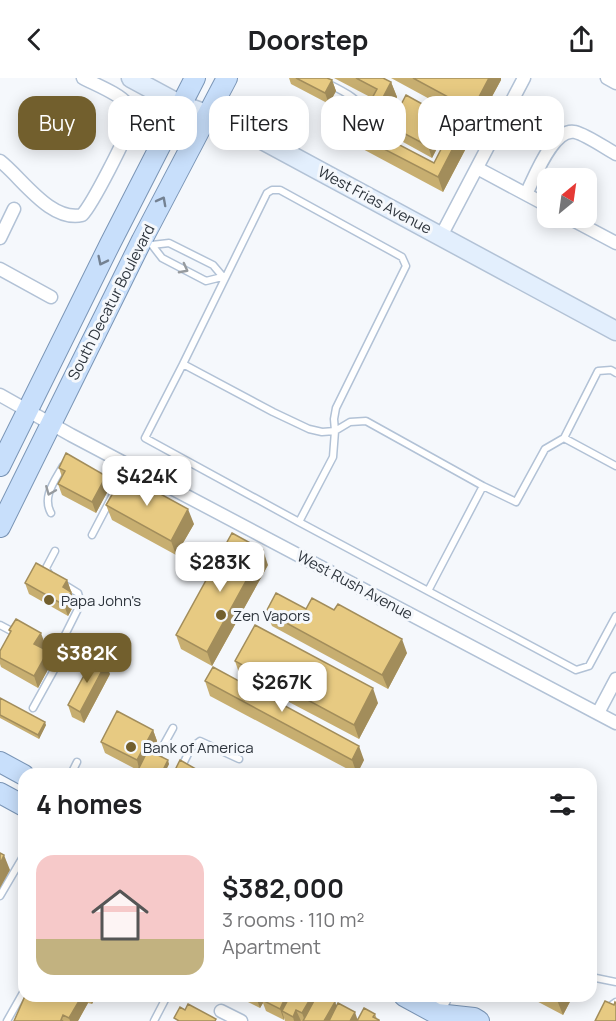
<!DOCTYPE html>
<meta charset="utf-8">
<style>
:root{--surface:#fff;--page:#f2f2f2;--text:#202124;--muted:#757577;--accent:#725f2d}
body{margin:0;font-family:Manrope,sans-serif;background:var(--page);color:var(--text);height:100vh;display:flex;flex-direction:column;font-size:22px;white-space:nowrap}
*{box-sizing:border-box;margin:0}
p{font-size:20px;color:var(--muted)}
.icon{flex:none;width:33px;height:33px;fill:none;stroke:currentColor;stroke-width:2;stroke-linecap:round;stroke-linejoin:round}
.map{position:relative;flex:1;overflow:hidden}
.details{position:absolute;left:18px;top:690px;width:579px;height:234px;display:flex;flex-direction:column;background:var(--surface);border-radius:18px;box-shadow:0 3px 15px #0003}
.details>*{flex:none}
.guide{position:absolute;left:18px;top:18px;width:580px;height:54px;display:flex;gap:12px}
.needle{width:39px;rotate:29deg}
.fabs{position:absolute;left:537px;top:90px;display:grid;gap:12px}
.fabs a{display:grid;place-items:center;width:60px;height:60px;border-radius:12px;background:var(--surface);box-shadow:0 3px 15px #0003;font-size:30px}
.price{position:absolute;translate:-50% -51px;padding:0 14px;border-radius:12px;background:#fff;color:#222;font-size:20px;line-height:39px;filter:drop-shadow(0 2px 3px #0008)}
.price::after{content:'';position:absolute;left:50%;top:36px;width:18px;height:14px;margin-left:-9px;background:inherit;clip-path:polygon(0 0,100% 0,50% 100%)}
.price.on{background:var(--accent);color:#fff}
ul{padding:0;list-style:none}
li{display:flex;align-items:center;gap:18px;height:150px;padding:0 18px}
li span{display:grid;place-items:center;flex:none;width:168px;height:120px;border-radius:18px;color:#555}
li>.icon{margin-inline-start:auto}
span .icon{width:72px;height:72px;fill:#fffc;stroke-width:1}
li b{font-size:26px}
h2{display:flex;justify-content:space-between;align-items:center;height:72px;padding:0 18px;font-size:26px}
.pill{padding:0 21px;border-radius:18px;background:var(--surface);box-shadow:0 3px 15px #0003;font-size:21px;line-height:54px}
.pill.on{background:var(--accent);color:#fff}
header{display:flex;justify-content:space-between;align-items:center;height:78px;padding:0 18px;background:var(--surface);font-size:27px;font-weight:700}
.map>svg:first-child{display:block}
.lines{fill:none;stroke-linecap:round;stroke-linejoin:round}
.lane-casing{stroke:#b2c2d6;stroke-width:9}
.street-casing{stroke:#b2c2d6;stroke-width:15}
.secondary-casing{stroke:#b2c2d6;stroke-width:21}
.primary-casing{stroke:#7a95b6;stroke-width:22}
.lane{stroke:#fff;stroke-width:6}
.street{stroke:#fff;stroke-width:12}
.secondary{stroke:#e3effd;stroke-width:18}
.primary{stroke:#c8dffb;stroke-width:20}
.wall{fill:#c7ae70}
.shaded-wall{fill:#a28d5b}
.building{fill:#e7ca82;stroke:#a28d5b;stroke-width:1.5}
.oneway{stroke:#738192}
.oneway2{stroke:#969a9e}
.poi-dot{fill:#725f2d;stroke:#f5f8fc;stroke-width:2}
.labels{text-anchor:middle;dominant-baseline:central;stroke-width:6;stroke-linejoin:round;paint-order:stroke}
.street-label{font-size:15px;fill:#2d343c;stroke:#f5f8fc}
.poi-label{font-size:15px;fill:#2d343c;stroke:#f5f8fc;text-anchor:start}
</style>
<header><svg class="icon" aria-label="back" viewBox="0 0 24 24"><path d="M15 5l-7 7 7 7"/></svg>Doorstep<svg class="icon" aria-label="share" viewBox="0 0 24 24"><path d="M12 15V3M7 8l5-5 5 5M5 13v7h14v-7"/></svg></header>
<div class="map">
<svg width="616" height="943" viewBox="0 0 616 943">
<rect width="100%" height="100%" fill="#f5f8fc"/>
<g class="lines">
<defs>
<path id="lane" d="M317,0C331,8 364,20 366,37
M345,62L352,61L359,54
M272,112H280L402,179L406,188L336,330L334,341L335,353L322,354L309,351L273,334L183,286L267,115Z
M145,163L152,167L162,180L206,203L222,199
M152,167L169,165L213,187L224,200
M183,286L145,360L299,444L333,379L335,353L350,344L366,343L483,408L428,513L299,444
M564,360L598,293L611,292L616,295
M483,408L516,424L545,371L564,360L616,388
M51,435C42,419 54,404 63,388
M92,457L116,411L103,401
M49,496L46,490L55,473
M428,513L576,592L589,588L616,538
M0,547L17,556
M65,557L81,525L78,515L65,507
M33,630L54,592L58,581L55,577L43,570
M157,679L173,650
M71,696L77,684
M178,696L191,670L200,663L239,681
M0,818L24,777
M591,899L616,904
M7,943L24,913
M154,943L167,918
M602,943L609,929L616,924"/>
<path id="street" d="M607,0L616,5
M0,83C22,100 50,144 82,137C92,127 128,57 131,43C133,37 130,31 127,26C120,16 94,6 83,0
M477,90L548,128
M526,116C534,101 553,49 575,54C587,57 605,70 616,76
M569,140L616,165
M441,158L524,0
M0,160L14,131
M0,191L51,219
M0,317L71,357L616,645
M598,635L616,601
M221,933L241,943
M437,936L446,918"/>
<path id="secondary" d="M131,0L181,27L229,44L616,253"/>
<path id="primary" d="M0,388L110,166L195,0
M0,449L142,162L227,0
M0,684L24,697
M0,715L24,728
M404,918L437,936L444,943
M437,936L474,940L479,943"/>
</defs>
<use href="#lane" class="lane-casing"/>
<use href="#street" class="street-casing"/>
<use href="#secondary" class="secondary-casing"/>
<use href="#primary" class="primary-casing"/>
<use href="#lane" class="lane"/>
<use href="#street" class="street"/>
<use href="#secondary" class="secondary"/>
<use href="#primary" class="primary"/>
</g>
<path class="wall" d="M289,0H327L332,2L336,13L329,26L291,6Z
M334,0H383L391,4L397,19L377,56L434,85L459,37L391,0H501V2L477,46L469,42L474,55L443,114L359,69L353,55L372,20Z
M390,48L448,49L432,80L394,59Z
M59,390L110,409L96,435L62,417L58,406L62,399Z
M106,427L194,446L176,477L112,442Z
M268,487L212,588L181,571L176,557Z
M67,502L75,525L68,538L29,516L25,505Z
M306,531L407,575L388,611L272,548L266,534Z
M9,552L45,566L42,570L48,573L52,584L38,610L1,589L0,586V573L10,555Z
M235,583L378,625L359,661L240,598Z
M110,596L84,645L72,639L68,627Z
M205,603L364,682L357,696L210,618Z
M0,620L46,647L39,661L0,640Z
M153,652L157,663L151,673L169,686L164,696H145L105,675L101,664Z
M25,918H96L92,926L88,925L78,943H14Z
M243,918H316L318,923L335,924L337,928L358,941L375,936L377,941L380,943H285L284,940V942L266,933L263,925L260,930L244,922Z
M527,918H573L563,937Z"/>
<path class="shaded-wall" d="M489,0H501V2L477,46L472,32Z
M332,2L336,13L329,26L325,15Z
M391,4L397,19L373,65L367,50Z
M444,38L448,49L432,80L428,68Z
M468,41L474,55L443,114L438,99Z
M106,398L110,409L96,435L92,424Z
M188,431L194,446L176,477L171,463Z
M263,472L268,487L212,588L207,574Z
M67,502L71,513L67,520L63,509Z
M71,514L75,525L68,538L64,527Z
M41,555L45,566L39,577L34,566Z
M402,561L407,575L388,611L382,597Z
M48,573L52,584L38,610L34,598Z
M106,585L110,596L84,645L80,634Z
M373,610L378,625L359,661L354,647Z
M45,644L46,647L39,661L38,657Z
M153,652L157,663L142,691L139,690L137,682Z
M359,668L364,682L357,696L352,682Z
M168,682L169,686L164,696H161Z
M4,777L10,792L0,810V786Z
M82,918H86L88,925L78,943H70L69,940Z
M89,918H96L92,926Z
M257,918H267L262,922L263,925L260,930L256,919Z
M286,918H296L282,933L284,940V942L280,931Z
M312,918H316L318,925L305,943L302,935Z
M560,918H573L563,937L557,922Z
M335,924L339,935L335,943H324Z
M296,932L301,943H294L293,939Z
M355,934L358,943H350Z"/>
<path class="building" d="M296,0H327L332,2L325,15Z
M356,0H383L391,4L367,50L434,85L459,36L468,41L438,99L353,55L377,11Z
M413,0H489L472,32Z
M406,17L444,38L428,68L390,48Z
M66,375L106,398L92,424L58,406L65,393L59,390Z
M124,396L188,431L171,463L106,427Z
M232,455L263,472L207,574L176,557Z
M36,485L67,502L63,509L71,514L64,527L25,505Z
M276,515L306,531L312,520L334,532L338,526L402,561L382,597L266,534Z
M16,541L41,555L34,566L48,573L34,598L0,580V573L11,553L9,552Z
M255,547L373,610L354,647L235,583Z
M94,579L106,585L80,634L68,627Z
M213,589L359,668L352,682L205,603Z
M0,620L45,644L38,657L0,637Z
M117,633L153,652L137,682L101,664Z
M148,672L168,682L161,696H151L139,690Z
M180,682L196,691L194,696H173Z
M277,693L283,696H275Z
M0,775L4,777L0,786Z
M25,918H82L69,940L63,937L61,942L63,943H14Z
M264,918H286L280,931L262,922Z
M290,918H312L302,935L296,932L293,939L282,933Z
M321,918H325L335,924L324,943H303L315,921L318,923Z
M549,918H560L557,922Z
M605,923L614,927L615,924L616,925V943H595Z
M338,925L355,934L350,943H329Z
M188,926L216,941L215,943H179L174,940L180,929L185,932Z
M364,930L375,936L373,939L379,942V943H357Z"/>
<defs><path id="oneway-chevron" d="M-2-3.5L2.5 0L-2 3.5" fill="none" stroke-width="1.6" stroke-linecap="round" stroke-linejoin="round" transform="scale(1.5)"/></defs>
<g class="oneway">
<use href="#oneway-chevron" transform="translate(162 123) rotate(-62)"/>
<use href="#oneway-chevron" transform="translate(102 183) rotate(116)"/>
</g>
<g class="oneway2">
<use href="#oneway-chevron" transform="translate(184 191) rotate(28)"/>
<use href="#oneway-chevron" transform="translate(50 413) rotate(112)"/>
</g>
<g class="poi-dot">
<circle cx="49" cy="522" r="6"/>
<circle cx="221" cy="537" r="6"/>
<circle cx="131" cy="669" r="6"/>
</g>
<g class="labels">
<g class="street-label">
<text transform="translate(375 122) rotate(28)">West Frias Avenue</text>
<text transform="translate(111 224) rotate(-63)">South Decatur Boulevard</text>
<text transform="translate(355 507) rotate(28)">West Rush Avenue</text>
</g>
<g class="poi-label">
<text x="61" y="522">Papa John's</text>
<text x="233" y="537">Zen Vapors</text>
<text x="143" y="669">Bank of America</text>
</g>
</g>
</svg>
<div class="fabs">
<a><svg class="needle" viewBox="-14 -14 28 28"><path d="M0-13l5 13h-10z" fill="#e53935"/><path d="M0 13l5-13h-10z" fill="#757577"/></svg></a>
</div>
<b class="price" style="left:147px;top:429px">$424K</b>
<b class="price" style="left:220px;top:515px">$283K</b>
<b class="price on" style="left:87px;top:606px">$382K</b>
<b class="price" style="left:282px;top:635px">$267K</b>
<div class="guide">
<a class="pill on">Buy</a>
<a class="pill">Rent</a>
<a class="pill">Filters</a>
<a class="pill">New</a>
<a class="pill">Apartment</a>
</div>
<section class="details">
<h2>4 homes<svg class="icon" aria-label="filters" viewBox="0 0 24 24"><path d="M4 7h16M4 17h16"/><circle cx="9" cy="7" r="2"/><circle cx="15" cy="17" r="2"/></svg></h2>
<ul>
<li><span style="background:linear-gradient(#f6c9c9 70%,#c2b280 0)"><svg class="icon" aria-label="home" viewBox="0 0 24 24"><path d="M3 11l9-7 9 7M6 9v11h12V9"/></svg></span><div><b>$382,000</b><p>3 rooms · 110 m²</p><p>Apartment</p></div></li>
</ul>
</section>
</div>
